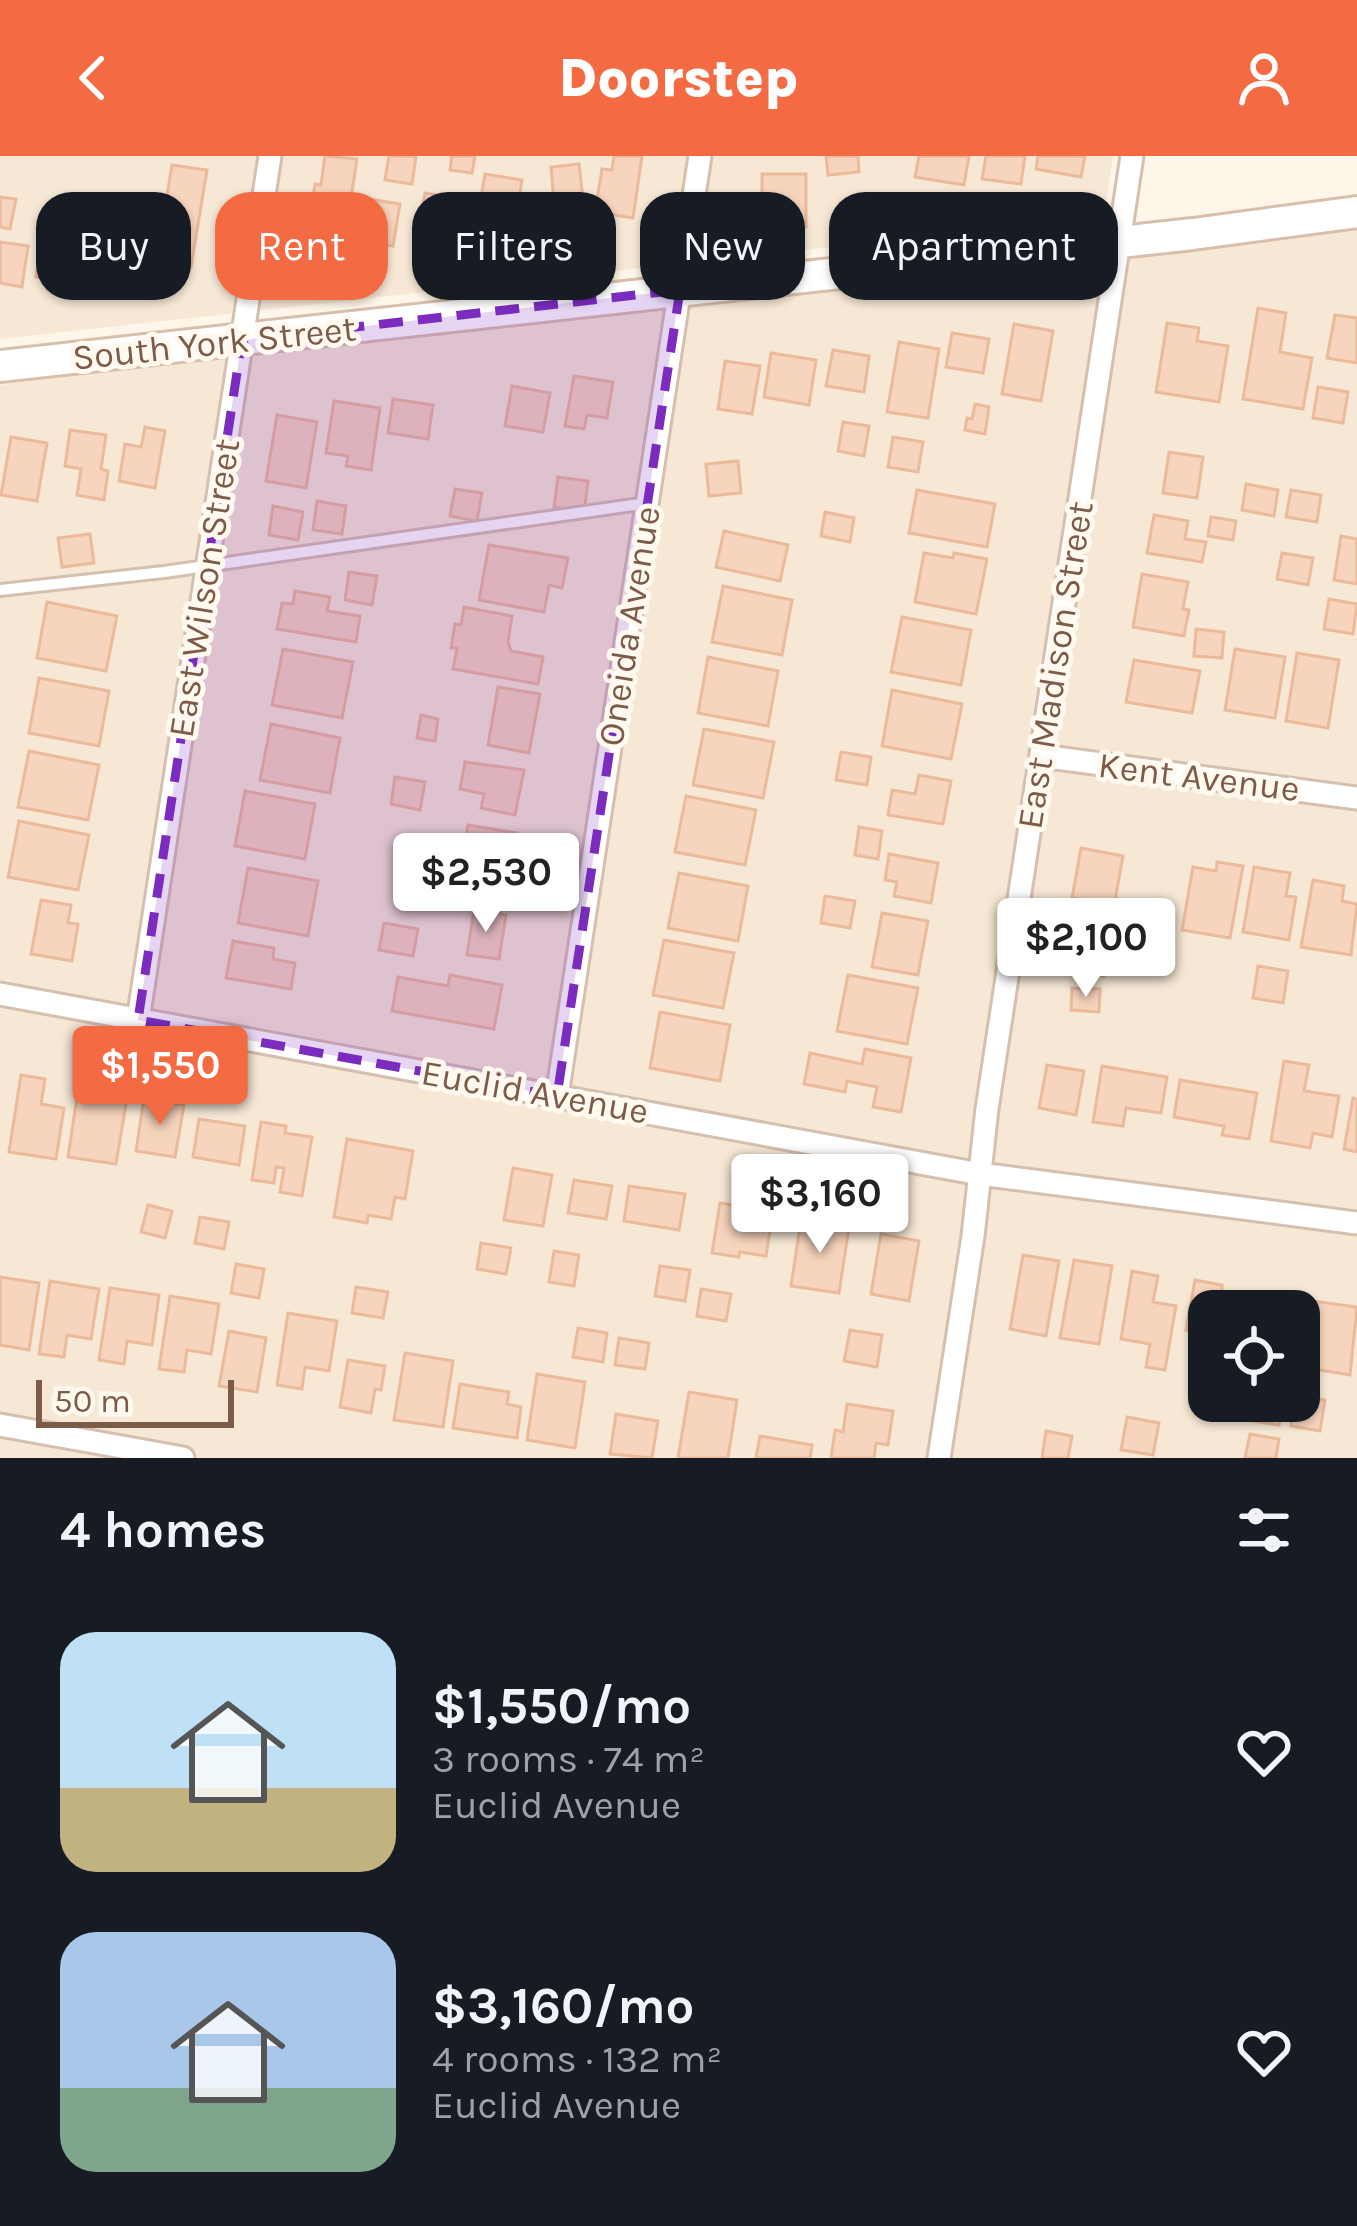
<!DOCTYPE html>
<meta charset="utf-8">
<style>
:root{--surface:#171b24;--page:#20242c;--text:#f1f3f6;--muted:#9ea1a6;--accent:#f46a42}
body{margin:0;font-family:Karla,sans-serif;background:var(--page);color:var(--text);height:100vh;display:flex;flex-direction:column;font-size:45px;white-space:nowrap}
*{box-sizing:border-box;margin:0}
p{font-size:39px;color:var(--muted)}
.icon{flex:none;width:66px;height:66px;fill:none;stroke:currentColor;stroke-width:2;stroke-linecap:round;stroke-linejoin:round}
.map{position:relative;height:1302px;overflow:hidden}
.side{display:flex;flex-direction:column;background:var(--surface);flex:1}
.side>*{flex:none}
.top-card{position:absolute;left:36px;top:36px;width:1287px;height:108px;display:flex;gap:24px}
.tools{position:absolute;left:1188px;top:1134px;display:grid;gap:24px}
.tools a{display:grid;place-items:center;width:132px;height:132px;border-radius:24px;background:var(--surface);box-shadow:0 3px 9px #0004;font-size:60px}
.scale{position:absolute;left:36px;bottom:30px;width:198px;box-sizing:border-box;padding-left:12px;border:6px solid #7c5b48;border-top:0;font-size:33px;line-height:42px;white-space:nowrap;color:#7c5b48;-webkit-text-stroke:9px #fff9f0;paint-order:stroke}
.price{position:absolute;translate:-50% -102px;padding:0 27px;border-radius:12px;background:#fff;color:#222;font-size:39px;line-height:78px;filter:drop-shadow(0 3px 6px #0008)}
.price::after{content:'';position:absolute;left:50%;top:72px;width:36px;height:27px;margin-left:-18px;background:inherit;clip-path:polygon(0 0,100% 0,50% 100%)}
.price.active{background:var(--accent);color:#fff}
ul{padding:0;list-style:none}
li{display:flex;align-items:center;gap:36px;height:300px;padding:0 60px}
li span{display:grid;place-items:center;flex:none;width:336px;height:240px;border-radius:36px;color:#555}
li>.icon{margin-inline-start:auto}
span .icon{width:144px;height:144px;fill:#fffc;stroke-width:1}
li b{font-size:51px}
h2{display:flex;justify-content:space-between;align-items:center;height:144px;padding:0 60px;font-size:51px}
.chip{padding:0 42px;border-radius:36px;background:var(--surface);box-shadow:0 3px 9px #0004;font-size:42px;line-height:108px}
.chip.active{background:var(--accent);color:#fff}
header{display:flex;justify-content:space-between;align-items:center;height:156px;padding:0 60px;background:var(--accent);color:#fff;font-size:54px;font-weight:800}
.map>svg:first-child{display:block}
.residential{fill:#f7e8d5;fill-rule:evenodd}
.building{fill:#f7d4bd;stroke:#ebba9b;stroke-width:3}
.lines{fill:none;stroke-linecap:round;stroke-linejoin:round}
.lane-casing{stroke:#d5bfaf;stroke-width:16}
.street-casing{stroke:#d5bfaf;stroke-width:27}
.secondary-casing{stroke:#d9bfab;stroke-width:36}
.lane{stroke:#fff;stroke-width:10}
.street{stroke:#fff;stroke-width:21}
.secondary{stroke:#fff;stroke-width:30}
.marked{fill:#7b2cbf;fill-opacity:0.2;stroke:#7b2cbf;stroke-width:9;stroke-dasharray:24 15;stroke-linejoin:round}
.labels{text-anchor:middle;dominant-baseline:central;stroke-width:10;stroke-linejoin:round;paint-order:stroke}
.street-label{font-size:36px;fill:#7c5b48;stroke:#fff9f0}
</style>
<header><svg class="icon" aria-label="back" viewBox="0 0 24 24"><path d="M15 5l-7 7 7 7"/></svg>Doorstep<svg class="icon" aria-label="person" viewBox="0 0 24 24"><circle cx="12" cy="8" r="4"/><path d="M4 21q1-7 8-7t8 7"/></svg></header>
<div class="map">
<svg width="1357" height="1302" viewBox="0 0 1357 1302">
<rect width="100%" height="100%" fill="#fef6e8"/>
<path class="residential" d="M0,0H1113L1104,61L0,183Z
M1357,54V1302H0V229ZM1209,1155H1299V1245H1209Z"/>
<path class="building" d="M325,0L357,3L342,102L305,96L315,28L321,29Z
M389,0H416L412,28L385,24Z
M452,0H475L472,17L450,14Z
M614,0H642L633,62L595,56L602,13L612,14Z
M826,0H858L859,16L828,19Z
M919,0H969L964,29L915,21Z
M986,0H1025L1021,28L982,23Z
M1038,0H1085L1081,21L1036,13Z
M579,8L586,71L540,75L537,48L554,47L551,11Z
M172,9L207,14L191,111L156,105Z
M485,18L522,24L515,66L478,60Z
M762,18H806V71H762Z
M425,37L462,43L455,85L418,79Z
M0,41L16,43L10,73L0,71Z
M363,42L400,48L393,90L369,86L372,73L359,71Z
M115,58L142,62L140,76L148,77L141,119L93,111L100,69L113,71Z
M60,59L74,61L70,85L87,88L81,127L36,121L44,65L59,67Z
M0,86L28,90L22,131L0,127Z
M1258,152L1286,157L1280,196L1312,202L1303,253L1243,243Z
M1335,159L1357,162V207L1327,202Z
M1167,167L1199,172L1197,185L1228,190L1219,246L1156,236Z
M1014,168L1053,175L1041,245L1002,238Z
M952,177L989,183L983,217L946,211Z
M899,186L939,193L928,262L887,256Z
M833,194L869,200L864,236L826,230Z
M771,197L816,204L809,249L764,241Z
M725,205L760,210L752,258L718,253Z
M574,220L613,226L607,262L587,259L584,273L565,270Z
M512,230L550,237L543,276L505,270Z
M1318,231L1348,236L1343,267L1313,262Z
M393,243L433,249L428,283L388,277Z
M334,245L380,252L371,314L346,310L348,300L326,297Z
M975,248L989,251L985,278L965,274L967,262L972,263Z
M277,259L317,266L306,332L266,325Z
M843,266L869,270L864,300L838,295Z
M145,271L165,275L155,332L119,325L125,288L141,291Z
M70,274L106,279L101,313L108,315L104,344L77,339L81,313L65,310Z
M11,281L47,287L37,345L1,339Z
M893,281L923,286L918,316L888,311Z
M1169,296L1203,301L1197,342L1163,337Z
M738,305L741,337L709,340L706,308Z
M558,321L588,325L584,356L554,351Z
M1246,328L1278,334L1274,360L1242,354Z
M455,333L482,337L477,365L450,360Z
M917,334L995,348L987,391L909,377Z
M1291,334L1321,339L1317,366L1286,361Z
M317,345L346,350L342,378L313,374Z
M273,350L303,356L298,384L269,379Z
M825,356L854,362L850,386L821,380Z
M1154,359L1188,365L1185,383L1206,386L1202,406L1147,397Z
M1211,361L1236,365L1233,384L1208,380Z
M724,375L788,389L780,425L716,411Z
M90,378L94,407L62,411L58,382Z
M1341,380L1357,383V428L1334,424Z
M489,389L568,402L562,432L549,429L544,456L479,444Z
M924,397L953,402L954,397L987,403L976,458L915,446Z
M1282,397L1313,402L1308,429L1277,423Z
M349,416L377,420L372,449L345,444Z
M1142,418L1188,426L1183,453L1189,454L1184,480L1133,471Z
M723,430L792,444L782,499L712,486Z
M295,435L330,441L327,455L360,460L356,486L277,473L282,447L293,448Z
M1329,443L1357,448L1353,478L1324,473Z
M47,446L117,460L106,515L37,502Z
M464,451L512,460L508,486L511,495L543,501L538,528L453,513L457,492H451L455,468L461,469Z
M902,461L971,474L961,529L891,516Z
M1196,473L1224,476L1222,502L1194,500Z
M283,493L353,506L342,562L272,549Z
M1235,493L1285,501L1275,562L1225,554Z
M1297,497L1339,504L1328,572L1286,565Z
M708,501L778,515L768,570L698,557Z
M1134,504L1200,515L1192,557L1126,546Z
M39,522L109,535L99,590L29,577Z
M498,531L540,538L529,597L488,589Z
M892,534L962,548L951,603L882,590Z
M421,559L438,563L435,585L417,582Z
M271,568L340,582L330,637L260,624Z
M704,573L774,586L763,642L693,629Z
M29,595L99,609L88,664L18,651Z
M841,596L871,601L867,629L836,624Z
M465,606L524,614L515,659L481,652L484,638L460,633Z
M919,619L951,625L943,668L888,659L892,634L915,638Z
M395,621L425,626L420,654L391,648Z
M245,635L315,648L305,703L235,690Z
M686,640L756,654L745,709L675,696Z
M19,665L89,679L78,734L8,721Z
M468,669L517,677L506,743L458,736Z
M859,671L882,675L878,703L855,699Z
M1081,692L1123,700L1114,750L1072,742Z
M889,698L938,707L931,747L894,740L897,726L885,724Z
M1217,706L1243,710L1230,782L1182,774L1193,711L1216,715Z
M1254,711L1290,717L1286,740L1296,741L1289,784L1243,776Z
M248,712L318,725L308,780L238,767Z
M679,717L748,730L738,785L668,772Z
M1313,724L1344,730L1342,745L1357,748L1351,799L1301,791Z
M825,740L855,745L850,772L821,767Z
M41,744L71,749L68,767L78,768L72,805L31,798Z
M474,754L506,759L499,803L467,799Z
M882,757L928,765L918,819L872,811Z
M384,767L418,773L413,800L379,794Z
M664,784L734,797L723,852L653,839Z
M233,785L274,792L273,803L295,807L291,833L226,822Z
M1082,787L1109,792L1104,820L1078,816Z
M1258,810L1288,815L1283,847L1253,842Z
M450,819L502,829L494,873L392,855L398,821L448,830Z
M848,819L918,832L907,888L837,875Z
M1072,832L1100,833L1099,856L1071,854Z
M660,856L730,869L720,925L650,912Z
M865,893L911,902L901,956L873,951L877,931L847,925L845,936L804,928L810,897L862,908Z
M1284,905L1309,909L1304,935L1339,940L1332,981L1313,977L1310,992L1271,985Z
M1047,909L1084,915L1076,959L1039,952Z
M1102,910L1167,921L1161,957L1126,952L1123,970L1093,966Z
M21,919L45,923L41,948L64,952L56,1003L9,996Z
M1180,924L1257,937L1249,983L1222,979L1224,970L1174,961Z
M78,934L127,942L116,1008L68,1001Z
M144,942L184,949L175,1001L136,995Z
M1353,942L1357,943V996L1344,993Z
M199,963L245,970L239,1009L193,1001Z
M261,966L286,970L285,977L312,981L302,1040L280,1036L284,1012L276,1011L274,1027L252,1024Z
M347,983L413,995L405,1043L395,1041L391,1063L368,1059L367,1067L334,1061Z
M513,1012L552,1019L543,1070L504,1064Z
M574,1024L612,1030L606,1063L568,1057Z
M629,1030L685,1038L679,1074L624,1065Z
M720,1047L773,1055L766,1100L740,1096L739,1101L712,1097Z
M148,1049L172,1055L165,1082L141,1076Z
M200,1061L229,1066L224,1093L195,1087Z
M801,1064L849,1071L839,1137L791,1130Z
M881,1078L919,1085L909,1145L871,1138Z
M481,1087L511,1092L506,1118L477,1113Z
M554,1095L579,1099L574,1130L549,1126Z
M1023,1099L1059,1105L1046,1180L1010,1173Z
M1074,1104L1112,1110L1099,1188L1060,1182Z
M236,1108L264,1113L259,1142L231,1137Z
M660,1110L690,1114L685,1145L655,1140Z
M1132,1115L1158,1120L1153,1146L1176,1150L1165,1214L1146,1211L1150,1188L1121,1183Z
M0,1121L39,1127L29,1194L0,1189Z
M1195,1124L1222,1129V1136L1239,1139L1237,1155H1209V1178L1186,1174Z
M50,1125L99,1133L91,1183L67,1179L64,1201L39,1198Z
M356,1131L388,1136L383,1162L352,1157Z
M110,1132L159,1139L152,1189L127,1185L124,1208L99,1204Z
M701,1133L731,1138L726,1165L697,1160Z
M1250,1136L1295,1143L1293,1155H1247Z
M170,1140L219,1148L211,1198L187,1194L184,1216L159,1213Z
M1312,1145L1357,1151L1350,1219L1301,1211Z
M288,1157L337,1165L329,1215L305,1211L302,1233L277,1229Z
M578,1172L607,1177L603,1206L573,1201Z
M850,1174L882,1179L877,1211L844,1205Z
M229,1175L266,1182L257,1236L219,1230Z
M619,1182L649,1187L645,1213L615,1209Z
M405,1197L453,1205L443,1271L394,1264Z
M348,1204L385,1210L381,1234L375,1233L371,1257L340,1251Z
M537,1218L585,1226L575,1292L527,1284Z
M460,1228L509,1236L507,1248L521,1251L517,1282L453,1272Z
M689,1236L737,1244L728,1302H678Z
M1299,1240L1325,1244L1320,1275L1291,1270L1295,1245H1299Z
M1256,1245H1283L1279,1269L1252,1265Z
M847,1248L893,1255L888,1289L876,1287L874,1302H831L835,1274L843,1276Z
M616,1258L658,1265L652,1302L610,1298Z
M1127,1261L1159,1267L1153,1299L1121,1294Z
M1046,1275L1072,1280L1068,1302H1042Z
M1250,1278L1279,1283L1276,1302H1245Z
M760,1280L812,1289L810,1302H756Z"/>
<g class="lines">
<defs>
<path id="lane" d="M0,434L164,416L647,347"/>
<path id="street" d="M1041,600L1357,642
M0,838L980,1018L1357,1067
M138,864L270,0
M557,940L700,0
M0,1269L183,1302
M939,1302L973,1080L987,953L1132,0"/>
<path id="secondary" d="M0,210L1193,78L1357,56"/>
</defs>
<use href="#lane" class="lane-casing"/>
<use href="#street" class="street-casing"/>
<use href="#secondary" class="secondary-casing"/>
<use href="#lane" class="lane"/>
<use href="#street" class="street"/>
<use href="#secondary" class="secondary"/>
</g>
<path class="marked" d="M680,134L557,940L138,864L242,184Z"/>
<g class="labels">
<g class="street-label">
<text transform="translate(214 187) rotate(-6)">South York Street</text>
<text transform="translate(204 432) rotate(-81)">East Wilson Street</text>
<text transform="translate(629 470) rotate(-81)">Oneida Avenue</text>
<text transform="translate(1055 509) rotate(-81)">East Madison Street</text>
<text transform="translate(1199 621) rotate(7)">Kent Avenue</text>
<text transform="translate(535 936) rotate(10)">Euclid Avenue</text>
</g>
</g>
</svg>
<div class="tools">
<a><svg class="icon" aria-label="locate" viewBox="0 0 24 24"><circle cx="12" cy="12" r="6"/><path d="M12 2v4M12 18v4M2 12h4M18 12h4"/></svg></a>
</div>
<div class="scale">50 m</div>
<b class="price" style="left:486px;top:779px">$2,530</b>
<b class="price" style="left:1086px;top:844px">$2,100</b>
<b class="price active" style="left:160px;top:972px">$1,550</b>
<b class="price" style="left:820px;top:1100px">$3,160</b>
<div class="top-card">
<a class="chip">Buy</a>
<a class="chip active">Rent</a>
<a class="chip">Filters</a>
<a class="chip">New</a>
<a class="chip">Apartment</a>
</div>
</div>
<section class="side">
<h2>4 homes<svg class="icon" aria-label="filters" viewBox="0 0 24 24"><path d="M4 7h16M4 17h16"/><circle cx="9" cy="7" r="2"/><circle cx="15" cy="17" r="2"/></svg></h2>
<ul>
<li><span style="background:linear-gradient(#bfe0f5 65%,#c2b280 0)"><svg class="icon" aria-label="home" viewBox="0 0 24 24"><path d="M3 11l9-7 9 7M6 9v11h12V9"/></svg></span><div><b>$1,550/mo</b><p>3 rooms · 74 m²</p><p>Euclid Avenue</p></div><svg class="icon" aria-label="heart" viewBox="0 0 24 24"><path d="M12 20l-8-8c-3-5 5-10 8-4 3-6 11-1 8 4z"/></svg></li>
<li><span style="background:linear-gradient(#a9c7e8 65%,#7fa58c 0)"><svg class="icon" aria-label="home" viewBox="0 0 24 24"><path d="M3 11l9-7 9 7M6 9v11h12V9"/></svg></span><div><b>$3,160/mo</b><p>4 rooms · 132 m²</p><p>Euclid Avenue</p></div><svg class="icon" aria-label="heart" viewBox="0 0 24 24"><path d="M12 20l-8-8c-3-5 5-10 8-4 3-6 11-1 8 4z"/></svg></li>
</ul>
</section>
